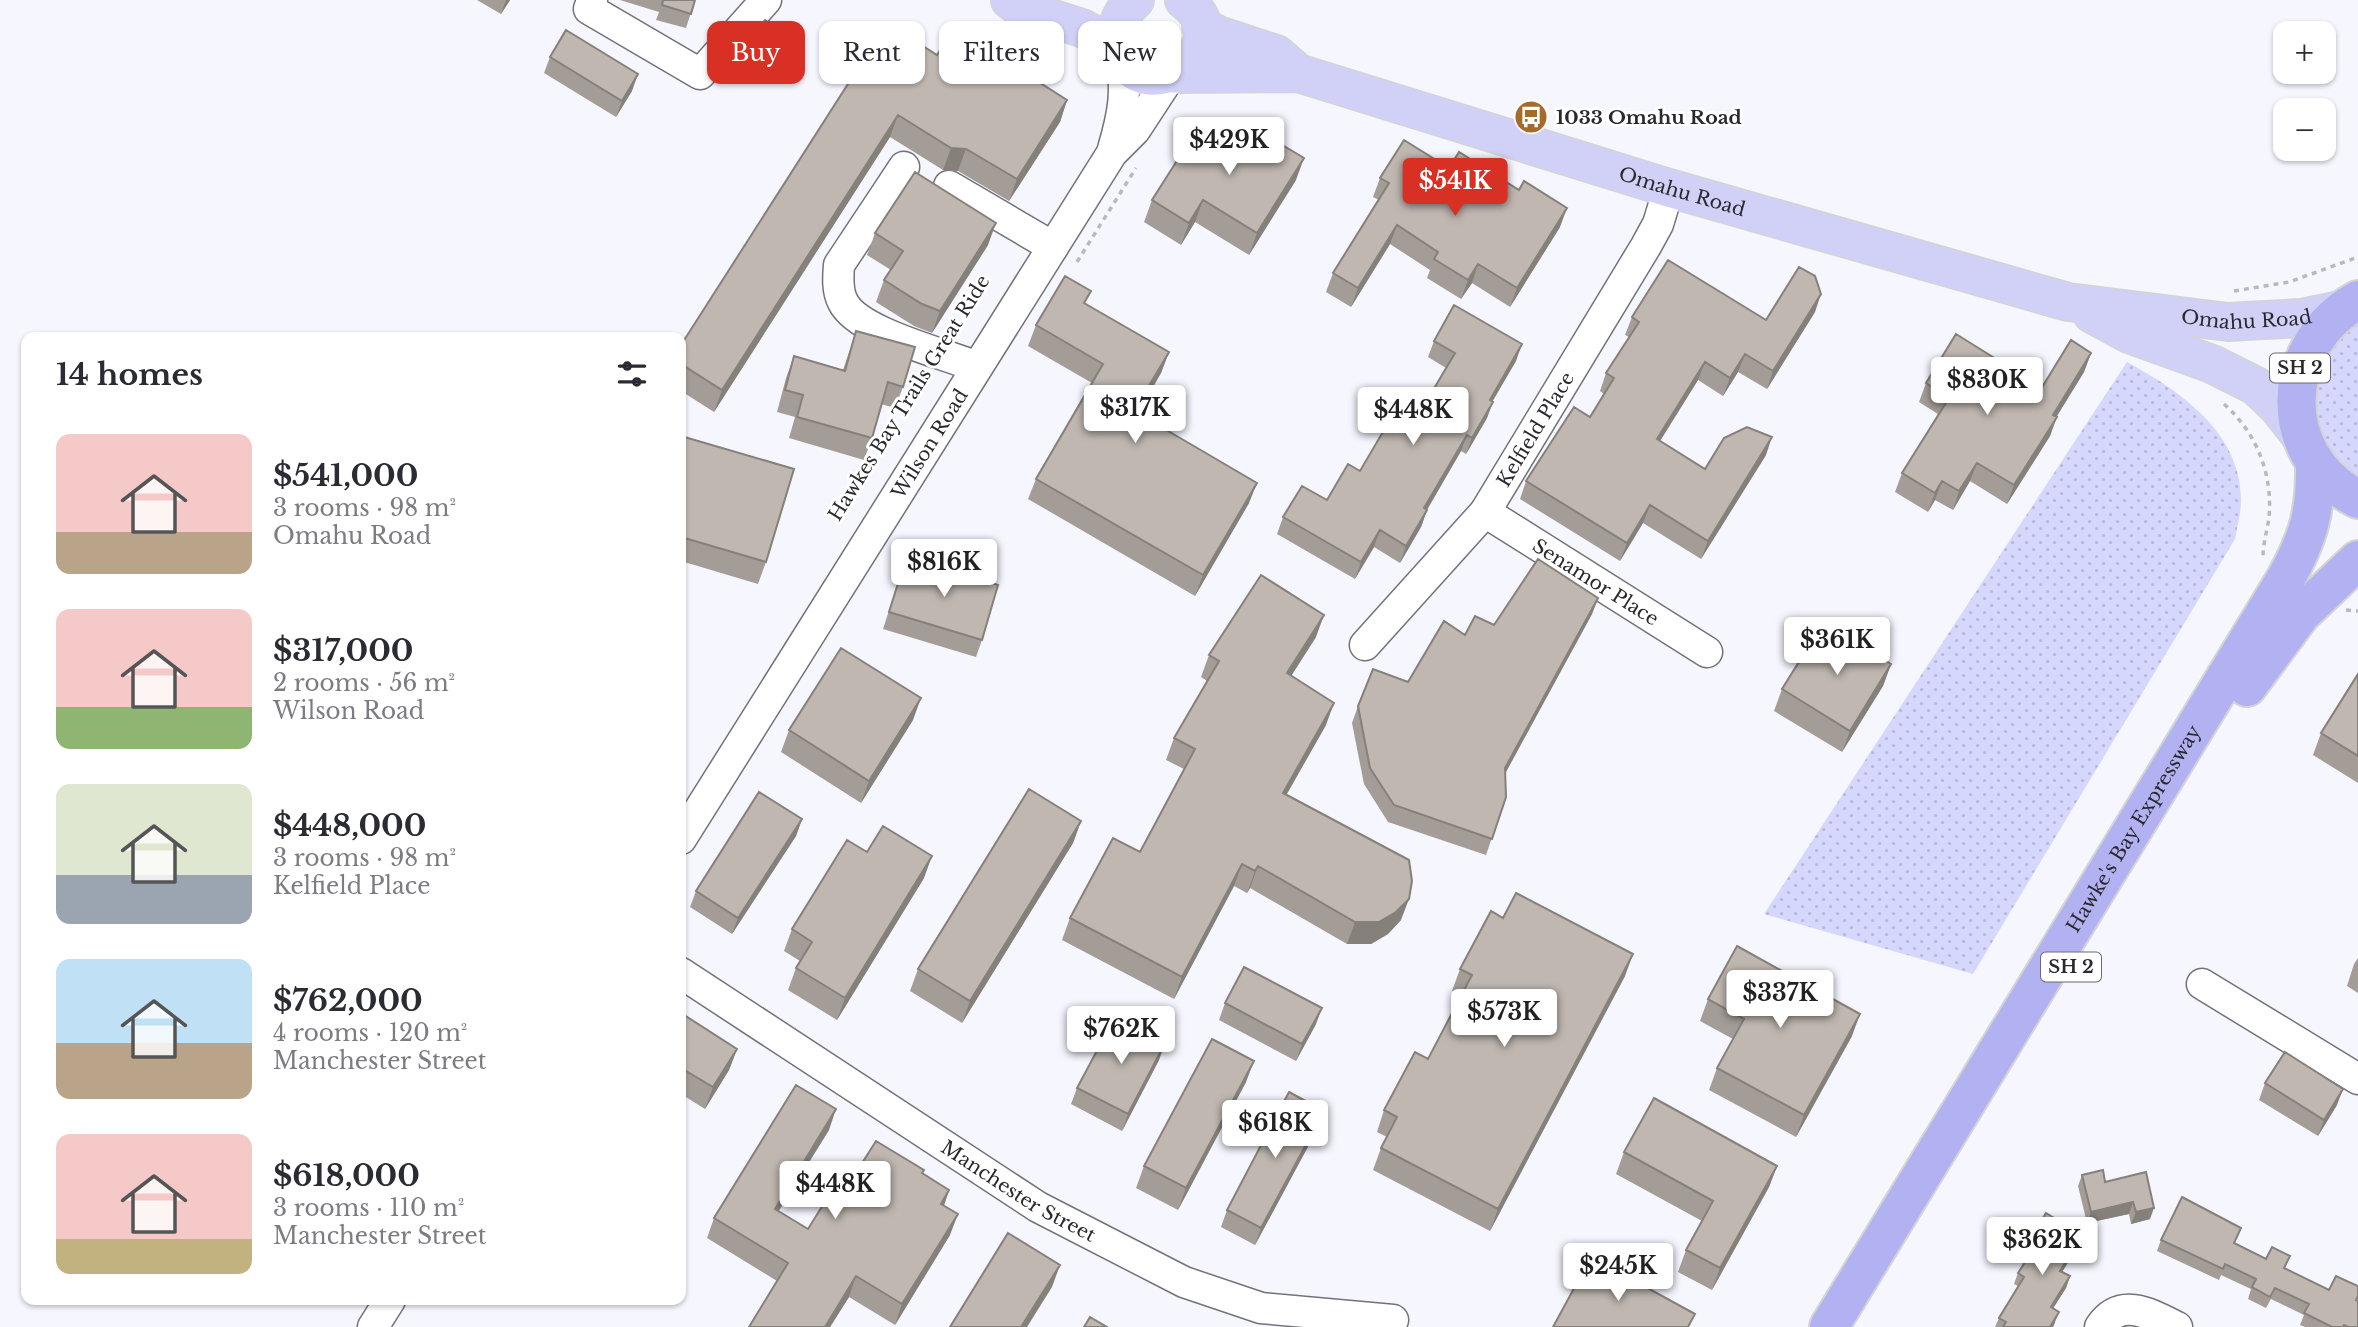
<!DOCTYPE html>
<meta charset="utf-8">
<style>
:root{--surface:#fff;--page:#f7f7f7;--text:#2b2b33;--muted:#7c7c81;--accent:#d93025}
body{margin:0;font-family:"Libre Baskerville",serif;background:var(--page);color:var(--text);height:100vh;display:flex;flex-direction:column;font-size:26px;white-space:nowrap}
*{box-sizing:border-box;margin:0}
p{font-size:23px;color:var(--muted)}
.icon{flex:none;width:38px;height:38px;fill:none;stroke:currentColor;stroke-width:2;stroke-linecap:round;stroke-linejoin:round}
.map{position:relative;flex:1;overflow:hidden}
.side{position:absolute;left:21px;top:332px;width:665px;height:973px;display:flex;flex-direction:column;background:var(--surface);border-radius:14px;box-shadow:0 2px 5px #0004}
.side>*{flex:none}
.hud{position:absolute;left:707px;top:21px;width:665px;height:63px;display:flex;gap:14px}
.buttons{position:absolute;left:2273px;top:21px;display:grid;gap:14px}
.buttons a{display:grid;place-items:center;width:63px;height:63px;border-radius:14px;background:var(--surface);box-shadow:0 2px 5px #0004;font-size:35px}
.price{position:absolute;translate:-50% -60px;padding:0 16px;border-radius:7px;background:#fff;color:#222;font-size:23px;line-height:46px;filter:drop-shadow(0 2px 4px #0008)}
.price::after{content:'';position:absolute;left:50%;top:42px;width:21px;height:16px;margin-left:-10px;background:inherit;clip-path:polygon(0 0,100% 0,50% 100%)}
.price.active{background:var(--accent);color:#fff}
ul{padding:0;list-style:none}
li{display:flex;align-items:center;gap:21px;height:175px;padding:0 35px}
li span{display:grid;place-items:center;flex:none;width:196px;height:140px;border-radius:14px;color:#555}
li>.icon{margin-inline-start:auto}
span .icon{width:84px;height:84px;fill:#fffc;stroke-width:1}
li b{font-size:30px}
h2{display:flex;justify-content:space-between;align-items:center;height:84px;padding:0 35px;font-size:30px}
.pill{padding:0 24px;border-radius:14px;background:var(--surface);box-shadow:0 2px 5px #0004;font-size:24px;line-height:63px}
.pill.active{background:var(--accent);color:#fff}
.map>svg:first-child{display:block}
.grass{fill:url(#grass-dots)}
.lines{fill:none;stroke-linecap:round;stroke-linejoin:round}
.minor-casing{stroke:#72727b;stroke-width:33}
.major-casing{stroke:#d4d4d5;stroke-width:40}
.highway-casing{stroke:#d4d4d5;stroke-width:42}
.path{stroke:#b8b9c0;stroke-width:3.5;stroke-dasharray:5 5;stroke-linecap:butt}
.minor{stroke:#fff;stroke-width:30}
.major{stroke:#d1d0f7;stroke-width:37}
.highway{stroke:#b2b1f2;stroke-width:38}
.wall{fill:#a49d97}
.shaded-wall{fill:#86807b}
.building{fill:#bfb7b0;stroke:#86807b;stroke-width:2}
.labels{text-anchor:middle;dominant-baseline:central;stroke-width:6;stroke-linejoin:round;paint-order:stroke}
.shield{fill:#fff;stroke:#6a6a6d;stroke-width:2}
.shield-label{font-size:18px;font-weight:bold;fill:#2a2a2e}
.poi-label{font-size:19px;font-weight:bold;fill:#2a2a2e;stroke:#fff;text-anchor:start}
.street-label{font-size:19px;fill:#2a2a2e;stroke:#fff}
</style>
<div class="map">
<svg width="2358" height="1327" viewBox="0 0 2358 1327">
<defs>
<pattern id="grass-dots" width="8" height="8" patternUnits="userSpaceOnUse" patternTransform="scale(1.75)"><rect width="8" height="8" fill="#d6d7fc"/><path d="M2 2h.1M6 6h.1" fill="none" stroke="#b8b9d8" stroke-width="1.8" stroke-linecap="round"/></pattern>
</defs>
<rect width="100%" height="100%" fill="#f5f6fe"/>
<path class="grass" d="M2358,319V477C2320,455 2308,412 2320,372C2322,366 2323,356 2327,351C2334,339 2348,329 2358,319Z
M2127,362C2180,391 2242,433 2241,501C2241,513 2237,527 2235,539L1973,974L1764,914Z"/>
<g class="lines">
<defs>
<g id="minor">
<path d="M592,0L589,9L700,74L766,0"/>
<path d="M1113,149C1124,112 1127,91 1121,53"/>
<path d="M904,167L839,265C838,277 837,291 843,302C858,333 944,353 977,367"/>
<path d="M949,186L1053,247"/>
<path id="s1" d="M1485,512L1707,652"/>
<path id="s2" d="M1365,645L1485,512L1646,246L1658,224L1669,188"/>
<path id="s3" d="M681,839L1112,153L1135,130L1171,75"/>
<path id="s4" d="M681,973L1038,1207L1184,1282L1261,1308L1393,1320"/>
<path d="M2202,984L2358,1079"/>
<path d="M373,1327L390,1300"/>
<path d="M2100,1327C2121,1296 2151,1314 2177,1327"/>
</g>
<g id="major">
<path d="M1010,0L1022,9L1082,28L1119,48"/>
<path d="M1135,0C1121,12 1115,25 1118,43C1132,119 1249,47 1184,0"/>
<path d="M1201,26L1218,35L1276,54L1298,73"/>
<path id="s5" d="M1173,74L1298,73L1669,188L2068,302L2228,322L2301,318L2340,310"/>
<path d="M2092,314L2129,334L2212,364L2256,386L2278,407L2303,439"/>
</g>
<g id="highway">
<path d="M2358,300C2279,344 2273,456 2358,499"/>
<path d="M2247,687L2301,614L2358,560"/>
<path id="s6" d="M1829,1327L2285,580C2309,537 2316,511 2315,462"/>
</g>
</defs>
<use href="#minor" class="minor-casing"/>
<use href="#major" class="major-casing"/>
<use href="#highway" class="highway-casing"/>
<path class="path" d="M1077,262L1136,168
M2234,291L2289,282L2358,257
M2224,404C2257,433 2273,475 2269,518C2267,531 2263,544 2263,557
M2346,610L2358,611"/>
<use href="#minor" class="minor"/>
<use href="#major" class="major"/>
<use href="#highway" class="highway"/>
</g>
<path class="wall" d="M477,0H510L501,14Z
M620,0H695L686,28L656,20L659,12Z
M774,40L747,80L731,70L735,58Z
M937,55L1067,100L1060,122L1009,201L958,171L943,170L890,137L714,412L681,391V345Z
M550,57L632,91L616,117L544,73Z
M1235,148L1296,180L1249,255L1195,222L1181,245L1144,222L1152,200Z
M1449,168L1560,227L1510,307L1472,283L1461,299L1427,278L1430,270L1390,244L1351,307L1326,292L1333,273L1379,200L1373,197L1380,178Z
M875,233L988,245L932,333L914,326L876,302L884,280L891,270L867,255Z
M1086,304L1169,352L1161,373L1138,413L1249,503L1195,596L1028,499L1036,479L1092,383L1028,346L1036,325Z
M1815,312L1767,389L1738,372L1723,396L1698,380L1660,441L1705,469L1766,455L1701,559L1643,523L1620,561L1520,499L1526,481L1590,417L1604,394L1600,391L1606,373L1629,337L1625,335L1632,317L1766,320Z
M856,331L903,387L895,408L881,404L872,438L864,460L789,438L795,417L777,412L786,378L794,356L843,370Z
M1434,341L1516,361L1492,401L1487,418L1466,454L1461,451L1427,510L1421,527L1400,563L1374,547L1355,579L1277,534L1283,517L1327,500L1413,424L1446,368L1428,357Z
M2091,353L2084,372L2056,417L2050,436L2007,504L1970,481L1953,510L1935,500L1928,512L1895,492L1902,473L1938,414L1919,402L1926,383L2006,385L2033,402Z
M681,436L766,562L758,584L681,561Z
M906,558L982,640L976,657L883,629Z
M1598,598L1592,614L1505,773L1506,797L1486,855L1388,822L1364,784L1352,723L1358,706L1408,682L1465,635L1494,625Z
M1316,637L1291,676L1326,725L1286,795L1401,920L1388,934L1371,944H1347L1250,888L1247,893L1234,886L1174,999L1062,940L1070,918L1140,852L1184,769L1166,760L1174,738L1207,681L1201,677L1209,655Z
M1891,664L1883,686L1842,752L1774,711L1782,689Z
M2358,674V783L2313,755L2321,733Z
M913,720L861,803L781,752L789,730Z
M802,819L796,836L732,934L690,907L696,891Z
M1081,821L1073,843L962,1023L910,991L918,969Z
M867,852L924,878L837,1020L788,990L796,968L800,961L784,951L792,929Z
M1503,918L1625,976L1490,1231L1373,1170L1381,1148L1387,1137L1377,1132L1384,1110L1428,1059L1461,996L1452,991L1460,969Z
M2358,958V993L2347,986L2354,964Z
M1708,999L1852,1036L1796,1137L1709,1090L1717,1068L1733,1039L1700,1021Z
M1225,1003L1316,1024L1296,1061L1219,1020Z
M681,1013L737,1049L729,1070L705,1109L681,1094Z
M1159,1060L1122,1131L1071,1104L1077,1088Z
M1246,1082L1178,1210L1136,1188L1144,1166Z
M2265,1083L2337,1105L2318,1136L2259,1100Z
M1318,1128L1255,1245L1221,1227L1227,1210Z
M829,1130L779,1211L808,1229L850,1182L923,1174L949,1190L944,1206L950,1235L895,1325L849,1297L830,1327H749L777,1281L707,1238L714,1218Z
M1624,1152L1777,1166L1769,1187L1712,1290L1678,1272L1686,1250L1702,1221L1616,1174Z
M2146,1172L2150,1219L2131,1224L2129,1214L2087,1223L2078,1186L2082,1175L2105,1182Z
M2034,1233L2078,1246L2062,1272L2070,1276L2066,1288L2053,1308L2055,1323L2053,1327H1995L1999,1318L2018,1286L2014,1284L2018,1273L2035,1247L2030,1244Z
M2161,1240L2235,1244L2329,1290L2358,1286V1327H2305L2300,1325L2304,1315L2271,1299L2266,1308L2248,1299L2251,1289L2221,1275L2219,1280L2157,1251Z"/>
<path class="shaded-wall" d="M506,0H510L501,14Z
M778,29L774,40L747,80L751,69Z
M638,74L632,91L616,117L622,101Z
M1067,100L1060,122L1009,201L1017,179Z
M898,115L890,137L714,412L722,390Z
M951,148L966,149L958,171L943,170Z
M1304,158L1296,180L1249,255L1257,233Z
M1203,200L1195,222L1181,245L1189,223Z
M1567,208L1560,227L1510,307L1517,288Z
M996,223L988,245L932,333L940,311Z
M1397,225L1390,244L1351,307L1358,288Z
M1478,264L1472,283L1461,299L1468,280Z
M1821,294L1815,312L1767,389L1773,371Z
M1522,344L1516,361L1484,416L1490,400Z
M1169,352L1161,373L1127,432L1134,411Z
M2091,353L2084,372L2046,434L2053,415Z
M1745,354L1738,372L1723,396L1730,378Z
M1705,362L1698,380L1650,457L1657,439Z
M2012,369L2005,388L2003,383Z
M1493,402L1487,418L1466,454L1472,438Z
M2057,417L2050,436L2007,504L2014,485Z
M1467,435L1461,451L1418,525L1424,508Z
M1772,437L1766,455L1701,559L1708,541Z
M1977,463L1970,481L1953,510L1959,491Z
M1942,481L1935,500L1928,512L1935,493Z
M1257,483L1249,503L1195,596L1203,575Z
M1650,505L1643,523L1620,561L1627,543Z
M1427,510L1421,527L1400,563L1406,546Z
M1380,530L1374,547L1355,579L1361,562Z
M1598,598L1592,614L1499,785L1505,768Z
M1324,615L1316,637L1279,695L1287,673Z
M1891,664L1883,686L1842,752L1850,731Z
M921,698L913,720L861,803L869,781Z
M1334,703L1326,725L1275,815L1283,793Z
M802,819L796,836L732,934L738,918Z
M1081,821L1073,843L962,1023L970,1001Z
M932,856L924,878L837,1020L845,998Z
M1242,864L1234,886L1174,999L1182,977Z
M1258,866L1250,888L1247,893L1255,871Z
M1409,899L1401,920L1388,934L1371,944H1347L1355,922Z
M1633,954L1625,976L1490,1231L1498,1209Z
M1322,1008L1316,1024L1296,1061L1302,1044Z
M1860,1014L1852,1036L1796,1137L1804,1115Z
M1165,1043L1159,1060L1122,1131L1128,1114Z
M737,1049L729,1070L705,1109L713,1087Z
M1254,1061L1246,1082L1178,1210L1186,1188Z
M2343,1089L2337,1105L2318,1136L2324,1120Z
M836,1109L829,1130L767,1229L775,1209Z
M1324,1111L1318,1128L1255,1245L1261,1228Z
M1777,1166L1769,1187L1712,1290L1720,1268Z
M949,1190L942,1211L941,1204Z
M2133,1202L2129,1214L2087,1223L2091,1212Z
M2154,1208L2150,1219L2131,1224L2136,1212Z
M958,1214L950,1235L895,1325L902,1304Z
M2082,1235L2078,1246L2056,1282L2060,1271Z
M1060,1265L1052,1287L1027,1327H1021Z
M856,1276L849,1297L830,1327H825Z
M2070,1276L2066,1288L2047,1318L2051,1307Z
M2059,1312L2053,1327H2050Z"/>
<path class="building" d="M663,0H695L691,14L662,5Z
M765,20L778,29L751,69L735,58Z
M887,23L937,55L954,28L1067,100L1017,179L966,149L951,148L898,115L722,390L681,364V345Z
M566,30L638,74L622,101L550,57Z
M1249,125L1304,158L1257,233L1203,200L1189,223L1152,200L1199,126L1235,148Z
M1404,140L1449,168L1459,152L1519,190L1524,181L1567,208L1517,288L1478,264L1468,280L1434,259L1438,252L1397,225L1358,288L1333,273L1389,183L1380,178Z
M915,172L996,223L940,311L922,304L884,280L903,251L875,233Z
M1668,260L1766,320L1799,267L1815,276L1821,294L1773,371L1745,354L1730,378L1705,362L1657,439L1705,469L1724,438L1747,427L1772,437L1708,541L1650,505L1627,543L1526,481L1574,407L1590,417L1614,378L1606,373L1639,322L1632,317Z
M1065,276L1091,291L1084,303L1169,352L1134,411L1257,483L1203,575L1036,479L1103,364L1036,325Z
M1454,305L1522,344L1490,400L1493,402L1472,438L1467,435L1424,508L1427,510L1406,546L1380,530L1361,562L1283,517L1302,486L1327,500L1348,464L1360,471L1394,413L1413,424L1455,353L1434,341Z
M856,331L915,347L903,387L888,382L872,438L797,417L803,395L785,390L794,356L845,371Z
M1956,334L2012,369L2003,383L2033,402L2071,340L2091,353L2053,415L2057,417L2014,485L1977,463L1959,491L1942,481L1935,493L1902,473L1949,398L1926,383Z
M681,436L794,469L766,562L681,537Z
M906,558L998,585L982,640L889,612Z
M1538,559L1598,598L1505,768L1506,797L1492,839L1394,805L1370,768L1358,706L1373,669L1408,682L1444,621L1465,635L1475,616L1494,625Z
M1261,575L1324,615L1287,673L1334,703L1283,793L1409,860L1412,881L1409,899L1396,912L1379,922H1355L1258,866L1255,871L1242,864L1182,977L1070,918L1113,838L1140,852L1195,749L1174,738L1219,661L1209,655Z
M1824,622L1891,664L1850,731L1782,689Z
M841,648L921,698L869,781L789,730Z
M2358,674V756L2321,733Z
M1029,789L1081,821L970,1001L918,969Z
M759,792L802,819L738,918L696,891Z
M883,826L932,856L845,998L796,968L812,942L792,929L847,840L867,852Z
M1516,893L1633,954L1498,1209L1381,1148L1397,1117L1384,1110L1415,1052L1428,1059L1472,975L1460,969L1491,911L1503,918Z
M1737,946L1860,1014L1804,1115L1717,1068L1744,1019L1708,999Z
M1244,967L1322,1008L1302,1044L1225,1003Z
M681,1013L737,1049L713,1087L681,1068Z
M1115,1017L1165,1043L1128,1114L1077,1088Z
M1212,1039L1254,1061L1186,1188L1144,1166Z
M2285,1052L2343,1089L2324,1120L2265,1083Z
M796,1085L836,1109L775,1209L808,1229L841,1176L850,1182L876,1141L924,1170L922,1173L949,1190L941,1204L958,1214L902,1304L856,1276L825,1327H749L788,1263L714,1218Z
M1289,1092L1324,1111L1261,1228L1227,1210Z
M1654,1098L1777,1166L1720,1268L1686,1250L1713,1201L1624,1152Z
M2103,1170L2105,1182L2146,1172L2154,1208L2136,1212L2133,1202L2091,1212L2082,1175Z
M2182,1197L2241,1228L2234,1243L2266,1259L2272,1247L2290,1256L2284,1268L2329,1290L2336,1276L2358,1286V1296L2356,1300L2358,1301V1327H2348L2344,1325L2343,1327H2332L2304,1313L2309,1304L2275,1288L2270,1297L2252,1287L2256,1279L2225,1264L2223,1269L2161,1240Z
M2046,1213L2082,1235L2060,1271L2070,1276L2051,1307L2059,1312L2050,1327H2003L2006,1322L1999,1318L2024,1277L2018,1273L2041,1237L2034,1233Z
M1008,1233L1060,1265L1021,1327H950Z
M1591,1257L1695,1314L1688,1327H1553Z
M1090,1317L1107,1327H1084Z"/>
<defs>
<symbol id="bus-disc" viewBox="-11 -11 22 22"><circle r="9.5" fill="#a56b2a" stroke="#fff"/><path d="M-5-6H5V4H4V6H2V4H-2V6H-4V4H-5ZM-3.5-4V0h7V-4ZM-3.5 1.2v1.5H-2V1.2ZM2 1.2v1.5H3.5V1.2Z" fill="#fff"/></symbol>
</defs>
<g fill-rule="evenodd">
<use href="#bus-disc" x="1512" y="98" width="38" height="38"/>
</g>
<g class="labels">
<g class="shield">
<rect x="2270" y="353.5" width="60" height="29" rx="5"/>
<rect x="2041" y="952.5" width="60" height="29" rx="5"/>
</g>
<g class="shield-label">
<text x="2300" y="368">SH 2</text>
<text x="2071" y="967">SH 2</text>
</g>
<g class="poi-label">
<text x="1556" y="117">1033 Omahu Road</text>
</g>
<g class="street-label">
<text stroke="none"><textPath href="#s5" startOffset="527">Omahu Road</textPath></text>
<text stroke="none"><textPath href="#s5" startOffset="1108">Omahu Road</textPath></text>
<text transform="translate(909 398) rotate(-58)">Hawkes Bay Trails Great Ride</text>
<text stroke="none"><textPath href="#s2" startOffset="276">Kelfield Place</textPath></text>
<text stroke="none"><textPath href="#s3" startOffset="467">Wilson Road</textPath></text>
<text stroke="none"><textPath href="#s1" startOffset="131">Senamor Place</textPath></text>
<text stroke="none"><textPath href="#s6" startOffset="584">Hawke's Bay Expressway</textPath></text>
<text stroke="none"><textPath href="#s4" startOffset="402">Manchester Street</textPath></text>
</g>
</g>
</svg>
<div class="buttons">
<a>+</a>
<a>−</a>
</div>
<b class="price" style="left:1229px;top:177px">$429K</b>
<b class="price active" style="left:1455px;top:218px">$541K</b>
<b class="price" style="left:1987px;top:417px">$830K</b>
<b class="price" style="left:1135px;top:445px">$317K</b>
<b class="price" style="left:1413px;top:447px">$448K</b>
<b class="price" style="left:944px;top:599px">$816K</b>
<b class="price" style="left:1837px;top:677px">$361K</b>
<b class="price" style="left:1780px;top:1030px">$337K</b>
<b class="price" style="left:1504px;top:1049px">$573K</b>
<b class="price" style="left:1121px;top:1066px">$762K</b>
<b class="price" style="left:1275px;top:1160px">$618K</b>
<b class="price" style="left:835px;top:1221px">$448K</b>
<b class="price" style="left:2042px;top:1277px">$362K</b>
<b class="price" style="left:1618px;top:1303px">$245K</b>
<div class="hud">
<a class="pill active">Buy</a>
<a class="pill">Rent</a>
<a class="pill">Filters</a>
<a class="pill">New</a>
</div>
<section class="side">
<h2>14 homes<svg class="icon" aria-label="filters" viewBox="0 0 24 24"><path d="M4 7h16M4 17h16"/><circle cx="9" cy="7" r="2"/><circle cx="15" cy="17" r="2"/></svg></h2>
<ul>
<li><span style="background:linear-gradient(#f6c9c9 70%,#b9a48a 0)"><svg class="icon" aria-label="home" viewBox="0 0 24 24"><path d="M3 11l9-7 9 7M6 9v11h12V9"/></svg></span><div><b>$541,000</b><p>3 rooms · 98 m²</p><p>Omahu Road</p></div></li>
<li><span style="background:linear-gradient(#f6c9c9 70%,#8fb573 0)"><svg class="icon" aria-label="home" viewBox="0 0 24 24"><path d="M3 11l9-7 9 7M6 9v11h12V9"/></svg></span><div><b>$317,000</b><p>2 rooms · 56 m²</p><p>Wilson Road</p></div></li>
<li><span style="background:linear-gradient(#dfe7d0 65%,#9aa5b1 0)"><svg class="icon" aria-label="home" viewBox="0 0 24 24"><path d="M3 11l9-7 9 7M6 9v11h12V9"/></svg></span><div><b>$448,000</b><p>3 rooms · 98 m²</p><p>Kelfield Place</p></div></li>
<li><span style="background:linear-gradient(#bfe0f5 60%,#b9a48a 0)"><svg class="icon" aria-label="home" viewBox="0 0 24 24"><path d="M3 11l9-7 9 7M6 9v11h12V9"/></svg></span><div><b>$762,000</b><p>4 rooms · 120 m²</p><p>Manchester Street</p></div></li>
<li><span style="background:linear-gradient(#f6c9c9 75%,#c2b280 0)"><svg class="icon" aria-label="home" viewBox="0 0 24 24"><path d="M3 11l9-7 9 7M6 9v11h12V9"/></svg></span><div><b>$618,000</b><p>3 rooms · 110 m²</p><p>Manchester Street</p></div></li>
</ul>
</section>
</div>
